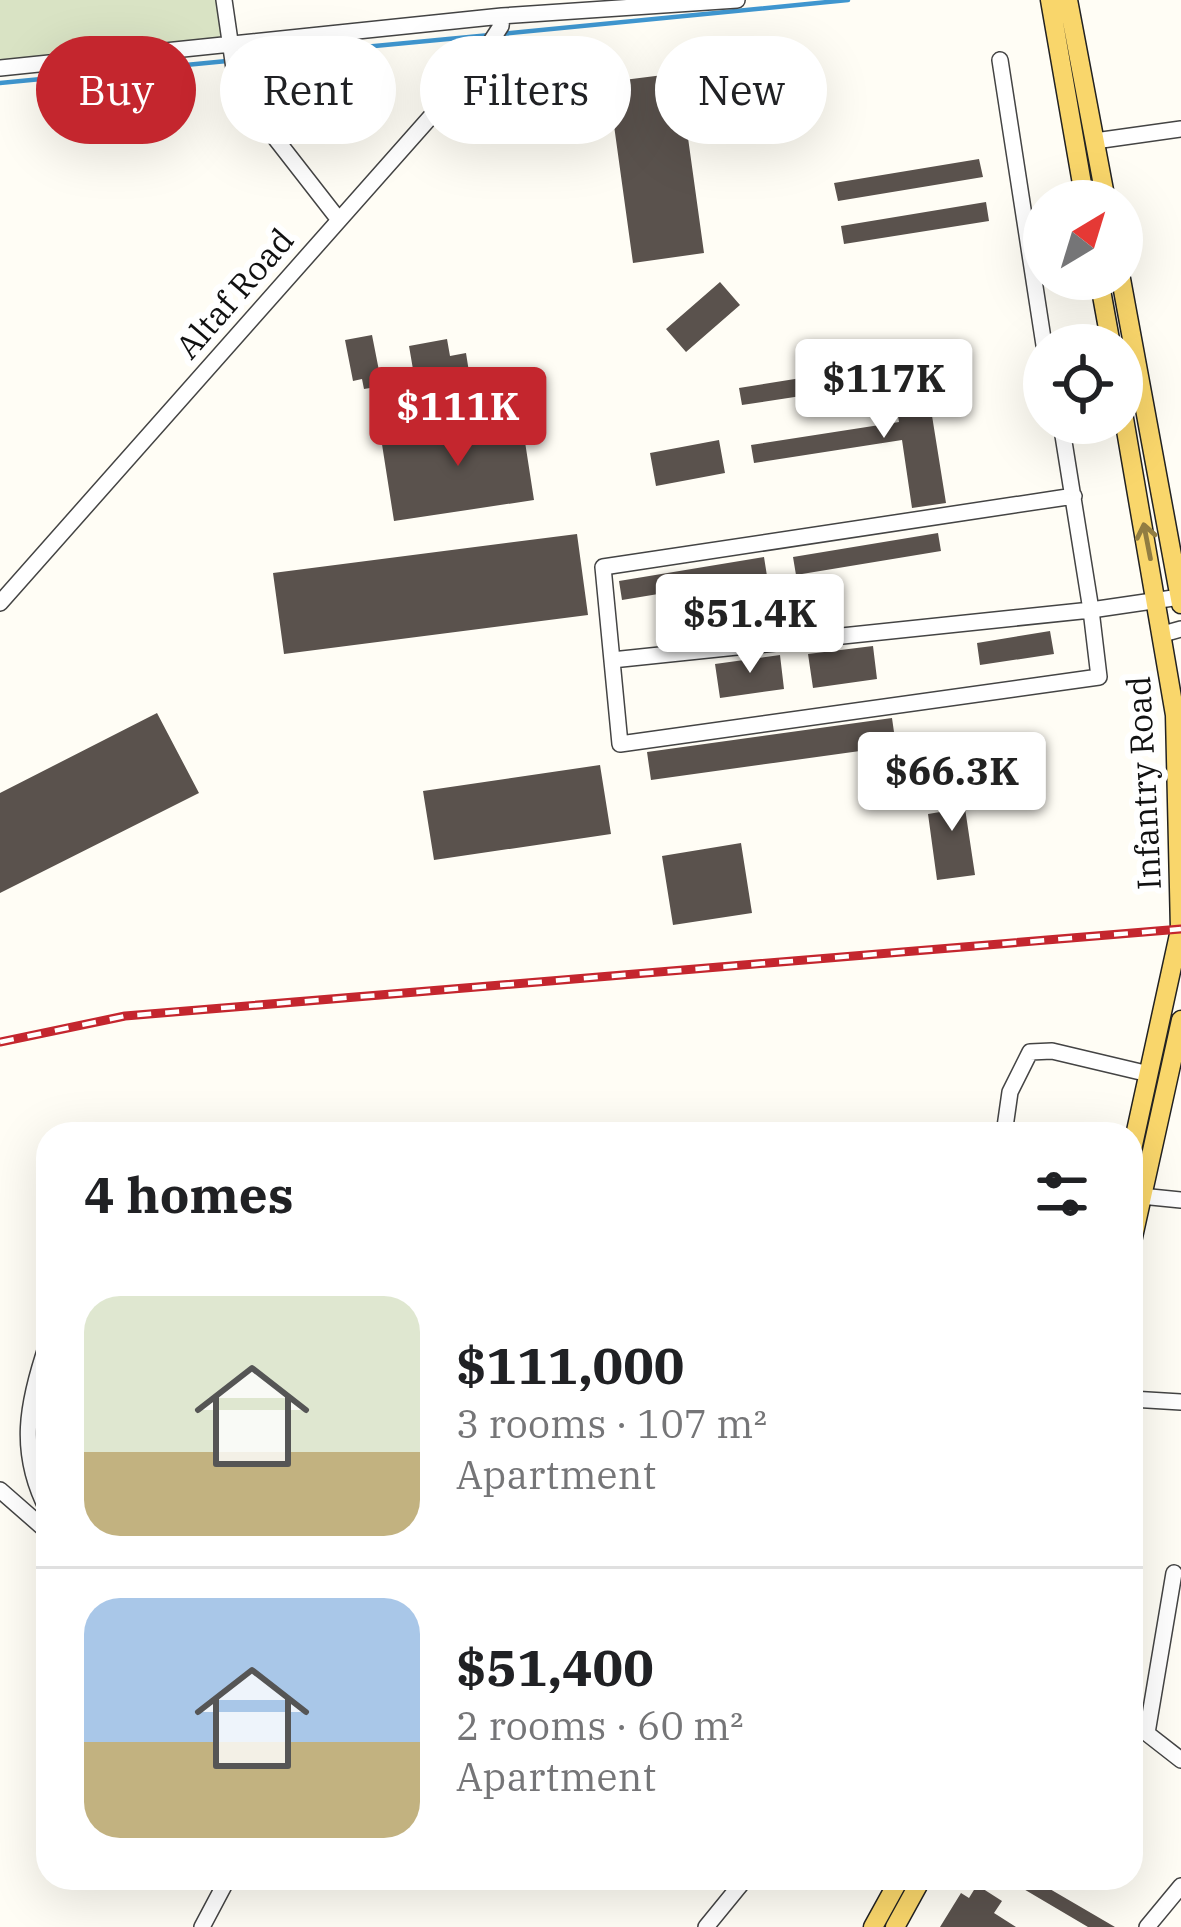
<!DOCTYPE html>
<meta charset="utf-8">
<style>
:root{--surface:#fff;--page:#f2f2f2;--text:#202124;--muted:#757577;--line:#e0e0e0;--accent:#c4262e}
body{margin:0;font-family:"IBM Plex Serif",serif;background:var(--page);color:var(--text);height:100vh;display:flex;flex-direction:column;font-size:45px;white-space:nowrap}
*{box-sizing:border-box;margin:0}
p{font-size:39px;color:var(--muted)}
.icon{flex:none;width:66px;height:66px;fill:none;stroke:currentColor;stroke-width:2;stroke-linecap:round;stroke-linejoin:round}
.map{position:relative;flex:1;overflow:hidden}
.details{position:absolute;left:36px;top:1122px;width:1107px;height:768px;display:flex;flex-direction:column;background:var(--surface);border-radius:36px;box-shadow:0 12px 48px #0002}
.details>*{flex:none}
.hud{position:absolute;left:36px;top:36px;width:1110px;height:108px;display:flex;gap:24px}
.needle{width:78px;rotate:38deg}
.buttons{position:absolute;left:1023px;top:180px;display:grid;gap:24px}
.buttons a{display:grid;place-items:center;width:120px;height:120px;border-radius:50%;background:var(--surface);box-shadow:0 12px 48px #0002;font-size:60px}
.price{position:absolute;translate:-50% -102px;padding:0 27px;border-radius:12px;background:#fff;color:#222;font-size:39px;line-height:78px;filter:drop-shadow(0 3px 6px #0008)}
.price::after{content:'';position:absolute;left:50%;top:72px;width:36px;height:27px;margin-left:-18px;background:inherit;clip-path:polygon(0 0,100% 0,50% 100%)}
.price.on{background:var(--accent);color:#fff}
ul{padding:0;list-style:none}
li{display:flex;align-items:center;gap:36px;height:300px;padding:0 48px}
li+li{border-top:3px solid var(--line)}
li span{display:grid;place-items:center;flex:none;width:336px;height:240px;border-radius:36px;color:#555}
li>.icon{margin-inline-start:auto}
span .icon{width:144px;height:144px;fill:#fffc;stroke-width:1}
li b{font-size:51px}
h2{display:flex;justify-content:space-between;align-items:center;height:144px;padding:0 48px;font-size:51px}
.pill{padding:0 42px;border-radius:54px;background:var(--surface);box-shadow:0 12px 48px #0002;font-size:42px;line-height:108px}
.pill.on{background:var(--accent);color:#fff}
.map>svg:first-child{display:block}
.cemetery{fill:#d9e3c4}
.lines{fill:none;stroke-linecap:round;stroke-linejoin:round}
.stream{stroke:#3f96cf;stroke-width:4.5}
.building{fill:#5a524d}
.minor-casing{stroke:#444;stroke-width:18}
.major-casing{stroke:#222;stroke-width:21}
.minor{stroke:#fff;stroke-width:15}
.major{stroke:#f9d66b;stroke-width:18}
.rail-casing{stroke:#c4262e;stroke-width:9}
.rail{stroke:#fff;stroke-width:4.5;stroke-dasharray:14;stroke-linecap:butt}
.oneway{stroke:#917d42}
.labels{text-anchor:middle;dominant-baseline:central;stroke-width:12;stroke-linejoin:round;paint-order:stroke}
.street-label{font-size:33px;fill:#111;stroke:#fff}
</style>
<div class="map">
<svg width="1181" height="1927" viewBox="0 0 1181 1927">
<rect width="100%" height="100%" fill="#fffdf5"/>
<path class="cemetery" d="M0,0H221L220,48L0,67Z"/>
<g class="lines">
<path class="stream" d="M501,34L848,0
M239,59L490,35
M0,83L227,61"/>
</g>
<path class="building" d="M679,73L704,253L633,263L608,82Z
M979,159L983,177L838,201L834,183Z
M986,202L989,221L844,244L841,226Z
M720,282L740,305L686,352L666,329Z
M372,335L382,386L364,389L362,379L353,381L345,340Z
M447,339L450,356L466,353L469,372L415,381L409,346Z
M870,367L873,385L742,405L739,388Z
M925,372L946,503L912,508L902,440L754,463L751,445L899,422L892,377Z
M521,416L534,500L394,521L381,438Z
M719,440L725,473L656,486L650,453Z
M938,533L941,551L796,575L793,557Z
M577,534L588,615L284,654L273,573Z
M764,557L767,576L622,600L619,581Z
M1050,631L1054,654L980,665L977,643Z
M873,646L877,679L813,688L808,654Z
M780,655L784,689L720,698L715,664Z
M157,713L199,793L0,893V793Z
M892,718L896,746L651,780L647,752Z
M600,765L611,834L434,860L423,791Z
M960,775L975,875L937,880L928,814L946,811L941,777Z
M741,843L752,913L673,925L662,856Z
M1005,1878H1031L1115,1927H1088Z
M977,1885L1002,1901L994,1913L1016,1927H940L961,1893L969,1898Z"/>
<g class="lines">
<defs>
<path id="minor" d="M224,0L237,89L339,220
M1000,60L1044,345
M0,68L502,16L737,0
M1095,141L1181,129
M1061,423L1091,610L1180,597
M0,603L473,69L501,26L502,16
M1163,634L1181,629
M612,660L1091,610L1099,677L620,744L603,567L1074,496
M1004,1134L1010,1092L1030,1052L1052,1051L1149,1074
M1131,1195L1181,1200
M48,1342C27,1403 17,1452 48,1511
M1131,1399L1181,1402
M0,1490L48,1532
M1131,1721L1181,1760
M1147,1733L1174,1573
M202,1927L228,1878
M706,1927L746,1878
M1147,1927L1181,1886"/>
<path id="major" d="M1050,0L1085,201
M1068,0L1106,201
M1099,279L1111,345
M1121,279L1181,604
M1122,407L1175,715L1180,930L1131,1154
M1131,1246L1181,1020
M873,1927L900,1878
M895,1927L922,1878"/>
</defs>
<use href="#minor" class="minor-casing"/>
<use href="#major" class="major-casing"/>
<use href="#minor" class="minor"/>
<use href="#major" class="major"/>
<defs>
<path id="rail" d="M0,1042L125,1016L1181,929"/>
</defs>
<use href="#rail" class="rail-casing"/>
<use href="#rail" class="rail"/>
</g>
<defs><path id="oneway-shaft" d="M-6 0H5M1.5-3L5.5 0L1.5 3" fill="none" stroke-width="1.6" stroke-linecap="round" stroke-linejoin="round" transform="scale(3)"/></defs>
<use class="oneway" href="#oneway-shaft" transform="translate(1147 541) rotate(-101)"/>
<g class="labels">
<g class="street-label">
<text transform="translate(234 293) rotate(-49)">Altaf Road</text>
<text transform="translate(1143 783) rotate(-93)">Infantry Road</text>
</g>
</g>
</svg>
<div class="buttons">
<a><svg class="needle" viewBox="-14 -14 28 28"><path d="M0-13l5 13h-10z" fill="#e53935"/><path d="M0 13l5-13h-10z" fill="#757577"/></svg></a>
<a><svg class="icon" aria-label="locate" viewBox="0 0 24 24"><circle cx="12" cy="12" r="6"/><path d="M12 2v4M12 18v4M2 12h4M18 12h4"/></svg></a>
</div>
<b class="price" style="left:884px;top:441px">$117K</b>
<b class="price on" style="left:458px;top:469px">$111K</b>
<b class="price" style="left:750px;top:676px">$51.4K</b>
<b class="price" style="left:952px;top:834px">$66.3K</b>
<div class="hud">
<a class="pill on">Buy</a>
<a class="pill">Rent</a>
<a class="pill">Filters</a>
<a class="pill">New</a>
</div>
<section class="details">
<h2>4 homes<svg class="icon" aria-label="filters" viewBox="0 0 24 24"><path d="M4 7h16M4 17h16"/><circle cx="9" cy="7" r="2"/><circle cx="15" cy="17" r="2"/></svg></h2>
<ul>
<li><span style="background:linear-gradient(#dfe7d0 65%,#c2b280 0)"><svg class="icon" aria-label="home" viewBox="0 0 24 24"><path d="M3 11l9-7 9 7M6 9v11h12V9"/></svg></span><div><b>$111,000</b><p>3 rooms · 107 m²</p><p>Apartment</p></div></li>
<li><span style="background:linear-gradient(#a9c7e8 60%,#c2b280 0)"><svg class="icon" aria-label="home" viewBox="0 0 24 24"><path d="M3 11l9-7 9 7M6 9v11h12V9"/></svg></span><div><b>$51,400</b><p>2 rooms · 60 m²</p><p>Apartment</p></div></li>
</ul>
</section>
</div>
